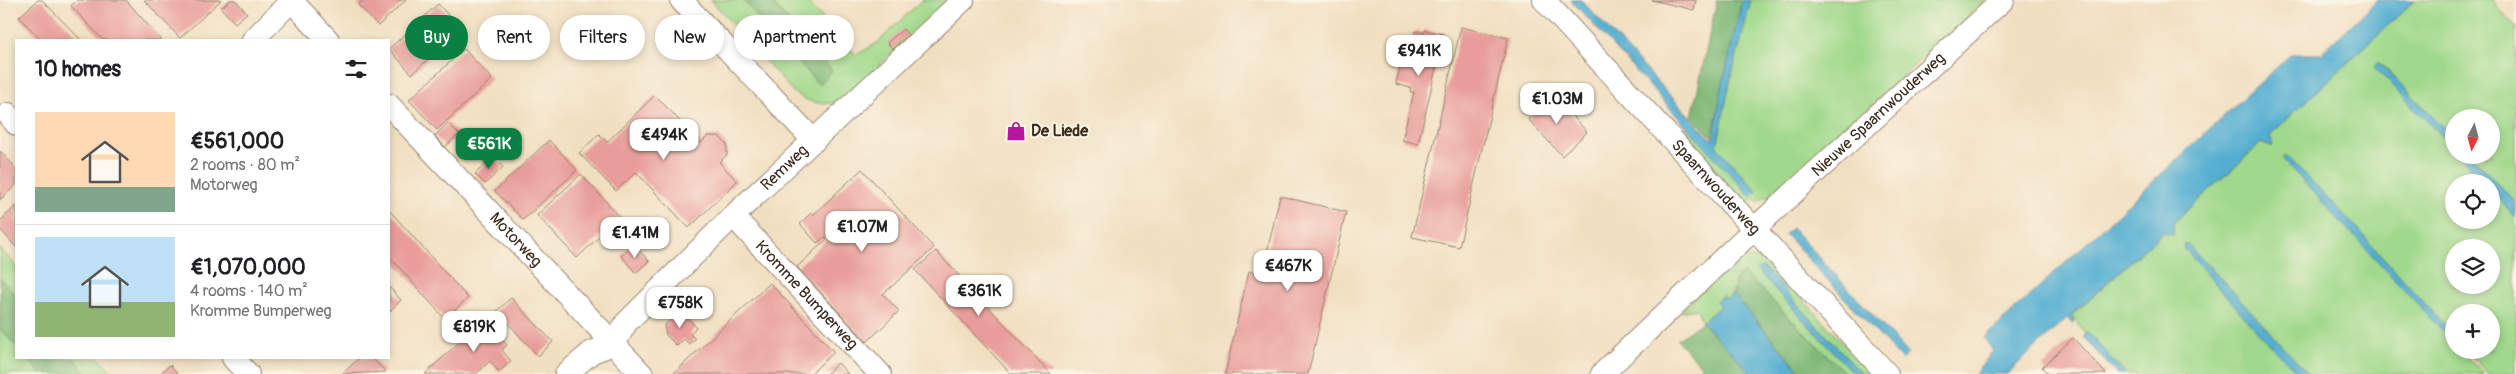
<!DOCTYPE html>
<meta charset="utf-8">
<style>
:root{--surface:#fff;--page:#f2f2f2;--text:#202124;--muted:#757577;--line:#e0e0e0;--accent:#0b8043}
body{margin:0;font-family:Pangolin,sans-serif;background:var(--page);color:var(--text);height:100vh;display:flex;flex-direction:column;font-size:19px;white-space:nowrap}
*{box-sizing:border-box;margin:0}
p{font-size:16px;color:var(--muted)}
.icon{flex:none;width:28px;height:28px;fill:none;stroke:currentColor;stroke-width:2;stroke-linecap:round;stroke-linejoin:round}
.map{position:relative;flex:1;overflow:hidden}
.details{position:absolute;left:15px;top:39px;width:375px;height:320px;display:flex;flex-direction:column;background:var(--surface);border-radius:0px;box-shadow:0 2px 8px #0003}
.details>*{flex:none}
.banner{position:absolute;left:405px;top:15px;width:475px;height:45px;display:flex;gap:10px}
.needle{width:32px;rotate:186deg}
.tools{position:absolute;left:2445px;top:109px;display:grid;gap:10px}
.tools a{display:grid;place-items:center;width:55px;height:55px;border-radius:50%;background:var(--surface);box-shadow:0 2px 8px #0003;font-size:25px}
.price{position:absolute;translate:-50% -42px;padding:0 11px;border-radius:10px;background:#fff;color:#222;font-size:16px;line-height:32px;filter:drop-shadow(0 1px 2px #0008)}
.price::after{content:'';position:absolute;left:50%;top:30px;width:15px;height:11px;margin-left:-8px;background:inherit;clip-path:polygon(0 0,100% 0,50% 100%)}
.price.on{background:var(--accent);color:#fff}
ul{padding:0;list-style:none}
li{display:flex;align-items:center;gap:15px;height:125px;padding:0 20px}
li+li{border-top:1px solid var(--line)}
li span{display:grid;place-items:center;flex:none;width:140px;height:100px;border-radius:0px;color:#555}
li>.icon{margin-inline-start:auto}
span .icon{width:60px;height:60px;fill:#fffc;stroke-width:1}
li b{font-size:21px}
h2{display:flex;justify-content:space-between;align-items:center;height:60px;padding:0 20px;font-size:21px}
.chip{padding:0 18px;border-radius:22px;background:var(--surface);box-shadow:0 2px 8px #0003;font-size:18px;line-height:45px}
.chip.on{background:var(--accent);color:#fff}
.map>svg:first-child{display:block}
.green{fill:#a1d98c;stroke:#6e8255;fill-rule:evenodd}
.forest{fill:#80b978;stroke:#5e724b}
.water{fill:#53aed1;stroke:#476c78}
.building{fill:#e89d9a}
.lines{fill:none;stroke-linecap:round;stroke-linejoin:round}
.minor-casing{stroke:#968470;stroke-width:24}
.minor{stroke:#fff;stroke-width:22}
.labels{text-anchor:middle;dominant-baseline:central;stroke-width:4;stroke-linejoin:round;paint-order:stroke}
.street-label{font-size:16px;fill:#3b2a1e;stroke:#fcf5e5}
.poi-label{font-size:16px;font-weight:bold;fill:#3b2a1e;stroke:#fcf5e5;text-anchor:start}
</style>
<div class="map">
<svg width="2516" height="374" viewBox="0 0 2516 374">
<rect width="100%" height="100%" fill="#fcf5e5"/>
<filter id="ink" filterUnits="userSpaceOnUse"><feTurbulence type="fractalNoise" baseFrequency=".02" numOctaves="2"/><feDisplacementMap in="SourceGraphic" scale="10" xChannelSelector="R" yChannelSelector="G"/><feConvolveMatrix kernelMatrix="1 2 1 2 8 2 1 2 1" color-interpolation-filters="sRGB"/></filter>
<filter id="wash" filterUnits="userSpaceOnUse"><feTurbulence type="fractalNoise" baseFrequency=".0096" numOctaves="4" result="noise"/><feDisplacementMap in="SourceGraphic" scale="20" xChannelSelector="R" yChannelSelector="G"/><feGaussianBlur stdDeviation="1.12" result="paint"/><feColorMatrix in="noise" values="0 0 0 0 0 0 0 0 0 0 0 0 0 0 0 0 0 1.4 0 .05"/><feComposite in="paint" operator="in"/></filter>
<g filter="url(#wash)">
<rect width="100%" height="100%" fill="#f1dfc1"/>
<path class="green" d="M711,0H743L819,84L832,71L770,0H806L856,55L877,43L922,0H949L841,101C821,106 809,103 793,92Z
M1751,0H1985L1780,190L1760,201H1743L1686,141L1687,125L1751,197L1757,191L1717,147L1729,86Z
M2415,0H2492L2516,27V203L2471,155H2491V118H2454V137L2381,64L2454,145V155H2463L2489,182H2454V220H2491V185L2516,212V374H2488L2465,350H2491V312H2454V338L2352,223L2316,192L2454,343V350H2460L2483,374H2308L2184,247L2301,374H2126L2085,333L2072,315L2261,143L2271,146L2272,145L2270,135ZM2454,248H2491V285H2454Z
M0,248L16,266V296L0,278Z
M1751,258L1762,259L1769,263L1872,374H1862L1763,267L1757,269L1854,374H1846L1743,272C1735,281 1735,292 1727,300L1722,295L1720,306L1702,322L1697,309L1680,312L1733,261Z
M0,328L16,346V358H27L41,374H0Z
M73,358H99L114,374H88Z"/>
<path class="forest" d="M743,0H770L832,71L819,85Z
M1717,0H1742L1712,137L1692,117Z
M1743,272L1846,374H1803L1733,294L1735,282Z
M0,278L16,296V346L0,328Z
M1702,322L1752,374H1709L1677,340Z
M27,358H73L88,374H41Z"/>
<path class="water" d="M1571,0H1581L1711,139L1714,136L1722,87L1742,0H1751L1729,86L1717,147L1757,191L1751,197Z
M2378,0H2415L2270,135L2273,145L2271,147L2261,143L2173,223L2174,235L2163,232L2071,315L2075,321L2073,325L2067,318L2007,374H1975L1993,351L1984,338L2291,54H2320Z
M2378,62L2454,137V149L2374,67Z
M2459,155H2471L2516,203V218L2491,190V182H2484Z
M2287,156L2352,223L2454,335V343L2287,164L2282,158Z
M1792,228L1906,351L1908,354L1902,360L1785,234Z
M2184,244H2187L2230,288L2308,374H2299L2258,332L2185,249Z
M1763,267L1851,362L1862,374H1854L1756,269Z
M1733,294L1794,364L1803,374H1752L1702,322L1720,306L1716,301L1722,295L1727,299Z
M2085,333H2088L2126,374H2117L2083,337Z"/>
<g id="blocks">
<path class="building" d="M38,0H42L81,40H41L19,17Z
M77,0H126L161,40H103L71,6Z
M144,0H221L180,38Z
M230,0H235L247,13L235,23L221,8Z
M363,0H406L378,26L358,5Z
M1652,0H1696L1694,10Z
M438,4L461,29L412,74L389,49Z
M1461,27L1508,38L1459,247L1412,237Z
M903,29L908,35L893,49L887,43Z
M1425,30L1444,34L1418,144L1402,140L1414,92H1410L1411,88L1396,84L1407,37L1414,39L1415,31L1424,33Z
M464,49L492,79L437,130L409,100Z
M655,95L701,143L708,136H719L727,145V155L719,162L737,181L689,228L636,172L616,191L579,153L599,134L607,142Z
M1553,95L1587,132L1562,156L1528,119Z
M448,123L459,134L445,147L435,136Z
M549,140L577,170L523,220L495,191Z
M0,151L16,168V185L0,200Z
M493,157L503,167L485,184L475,174Z
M862,169L934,248L883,294L899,311L867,342L797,267L827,239L825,237L817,243L800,224L811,213L813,215Z
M581,174L620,217L577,258L537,215Z
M1280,196L1346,212L1308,374H1225L1249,271L1262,274Z
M16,206V247L0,229V221Z
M389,210L468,298L445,319L389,256Z
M633,244L649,261L636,273L621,256Z
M936,251L1051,374H1011L915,270Z
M770,283L834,352L810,374H673Z
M389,287L401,300L389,312Z
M511,298L553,342L538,356L497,311Z
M678,313L686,316L696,327L690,334L695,339L689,344L684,339L677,346L666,335L664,326Z
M483,320L507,345L502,350L511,361L499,372L490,361L476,374H425Z
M2073,338L2106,374H2048L2042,367Z
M359,358H372L386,372L342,374Z
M838,363L848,374H826Z
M170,365L178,374H160Z"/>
</g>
</g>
<g filter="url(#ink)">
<use href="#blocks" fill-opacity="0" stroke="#968470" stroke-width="1"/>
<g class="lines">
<defs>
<g id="minor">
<path d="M291,0L328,40"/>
<path d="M681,0L814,141"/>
<path id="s1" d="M1544,0L1887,374"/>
<path d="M253,40L291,1"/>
<path id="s2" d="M389,105L642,374"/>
<path d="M8,114L16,124"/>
<path id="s3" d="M733,216L880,374"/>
<path id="s4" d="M614,344L626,323L733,216L963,0"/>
<path d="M233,358L248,374"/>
<path d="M566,374L592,352L614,344"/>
<path id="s5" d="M1602,374L1753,230L2003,0"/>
</g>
</defs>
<use href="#minor" class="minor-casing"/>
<use href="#minor" class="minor"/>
</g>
</g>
<defs>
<symbol id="shop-bare" viewBox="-9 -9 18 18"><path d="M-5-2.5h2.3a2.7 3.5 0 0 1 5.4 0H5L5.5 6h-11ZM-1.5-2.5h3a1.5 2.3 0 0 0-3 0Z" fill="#b5179e" stroke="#fcf5e5" stroke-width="2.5" paint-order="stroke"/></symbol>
</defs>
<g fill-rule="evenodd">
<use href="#shop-bare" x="1002" y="117" width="28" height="28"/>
</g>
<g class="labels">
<g class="street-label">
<text stroke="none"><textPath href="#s5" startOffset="379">Nieuwe Spaarnwouderweg</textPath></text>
<text stroke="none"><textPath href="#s4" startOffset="246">Remweg</textPath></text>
<text stroke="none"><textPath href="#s1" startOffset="254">Spaarnwouderweg</textPath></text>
<text stroke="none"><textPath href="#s2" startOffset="185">Motorweg</textPath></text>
<text stroke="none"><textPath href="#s3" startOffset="108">Kromme Bumperweg</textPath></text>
</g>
<g class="poi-label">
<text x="1031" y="131">De Liede</text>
</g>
</g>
</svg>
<div class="tools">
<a><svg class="needle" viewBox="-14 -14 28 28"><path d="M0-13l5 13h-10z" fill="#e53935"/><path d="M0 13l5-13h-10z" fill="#757577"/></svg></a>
<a><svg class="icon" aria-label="locate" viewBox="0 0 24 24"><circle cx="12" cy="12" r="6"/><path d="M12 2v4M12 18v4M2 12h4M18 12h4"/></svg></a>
<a><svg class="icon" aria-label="layers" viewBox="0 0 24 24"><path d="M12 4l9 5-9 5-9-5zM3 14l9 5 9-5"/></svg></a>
<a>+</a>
</div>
<b class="price" style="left:1419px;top:77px">€941K</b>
<b class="price" style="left:1557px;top:125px">€1.03M</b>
<b class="price" style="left:664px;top:161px">€494K</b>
<b class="price on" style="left:489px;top:170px">€561K</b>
<b class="price" style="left:862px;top:253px">€1.07M</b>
<b class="price" style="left:635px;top:259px">€1.41M</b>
<b class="price" style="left:1288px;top:292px">€467K</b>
<b class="price" style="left:979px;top:317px">€361K</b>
<b class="price" style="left:680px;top:329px">€758K</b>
<b class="price" style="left:474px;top:353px">€819K</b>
<div class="banner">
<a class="chip on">Buy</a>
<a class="chip">Rent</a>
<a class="chip">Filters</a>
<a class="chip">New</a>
<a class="chip">Apartment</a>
</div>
<section class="details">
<h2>10 homes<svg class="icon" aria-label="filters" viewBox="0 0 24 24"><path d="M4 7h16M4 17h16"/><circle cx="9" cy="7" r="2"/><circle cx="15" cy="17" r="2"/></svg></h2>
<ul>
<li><span style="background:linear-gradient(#ffd9b3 75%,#7fa58c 0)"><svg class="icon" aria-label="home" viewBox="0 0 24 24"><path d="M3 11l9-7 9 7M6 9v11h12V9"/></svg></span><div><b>€561,000</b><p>2 rooms · 80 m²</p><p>Motorweg</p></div></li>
<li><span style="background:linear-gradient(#bfe0f5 65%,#8fb573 0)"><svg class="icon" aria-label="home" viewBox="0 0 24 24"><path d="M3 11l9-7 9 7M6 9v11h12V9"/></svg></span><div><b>€1,070,000</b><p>4 rooms · 140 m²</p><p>Kromme Bumperweg</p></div></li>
</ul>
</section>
</div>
